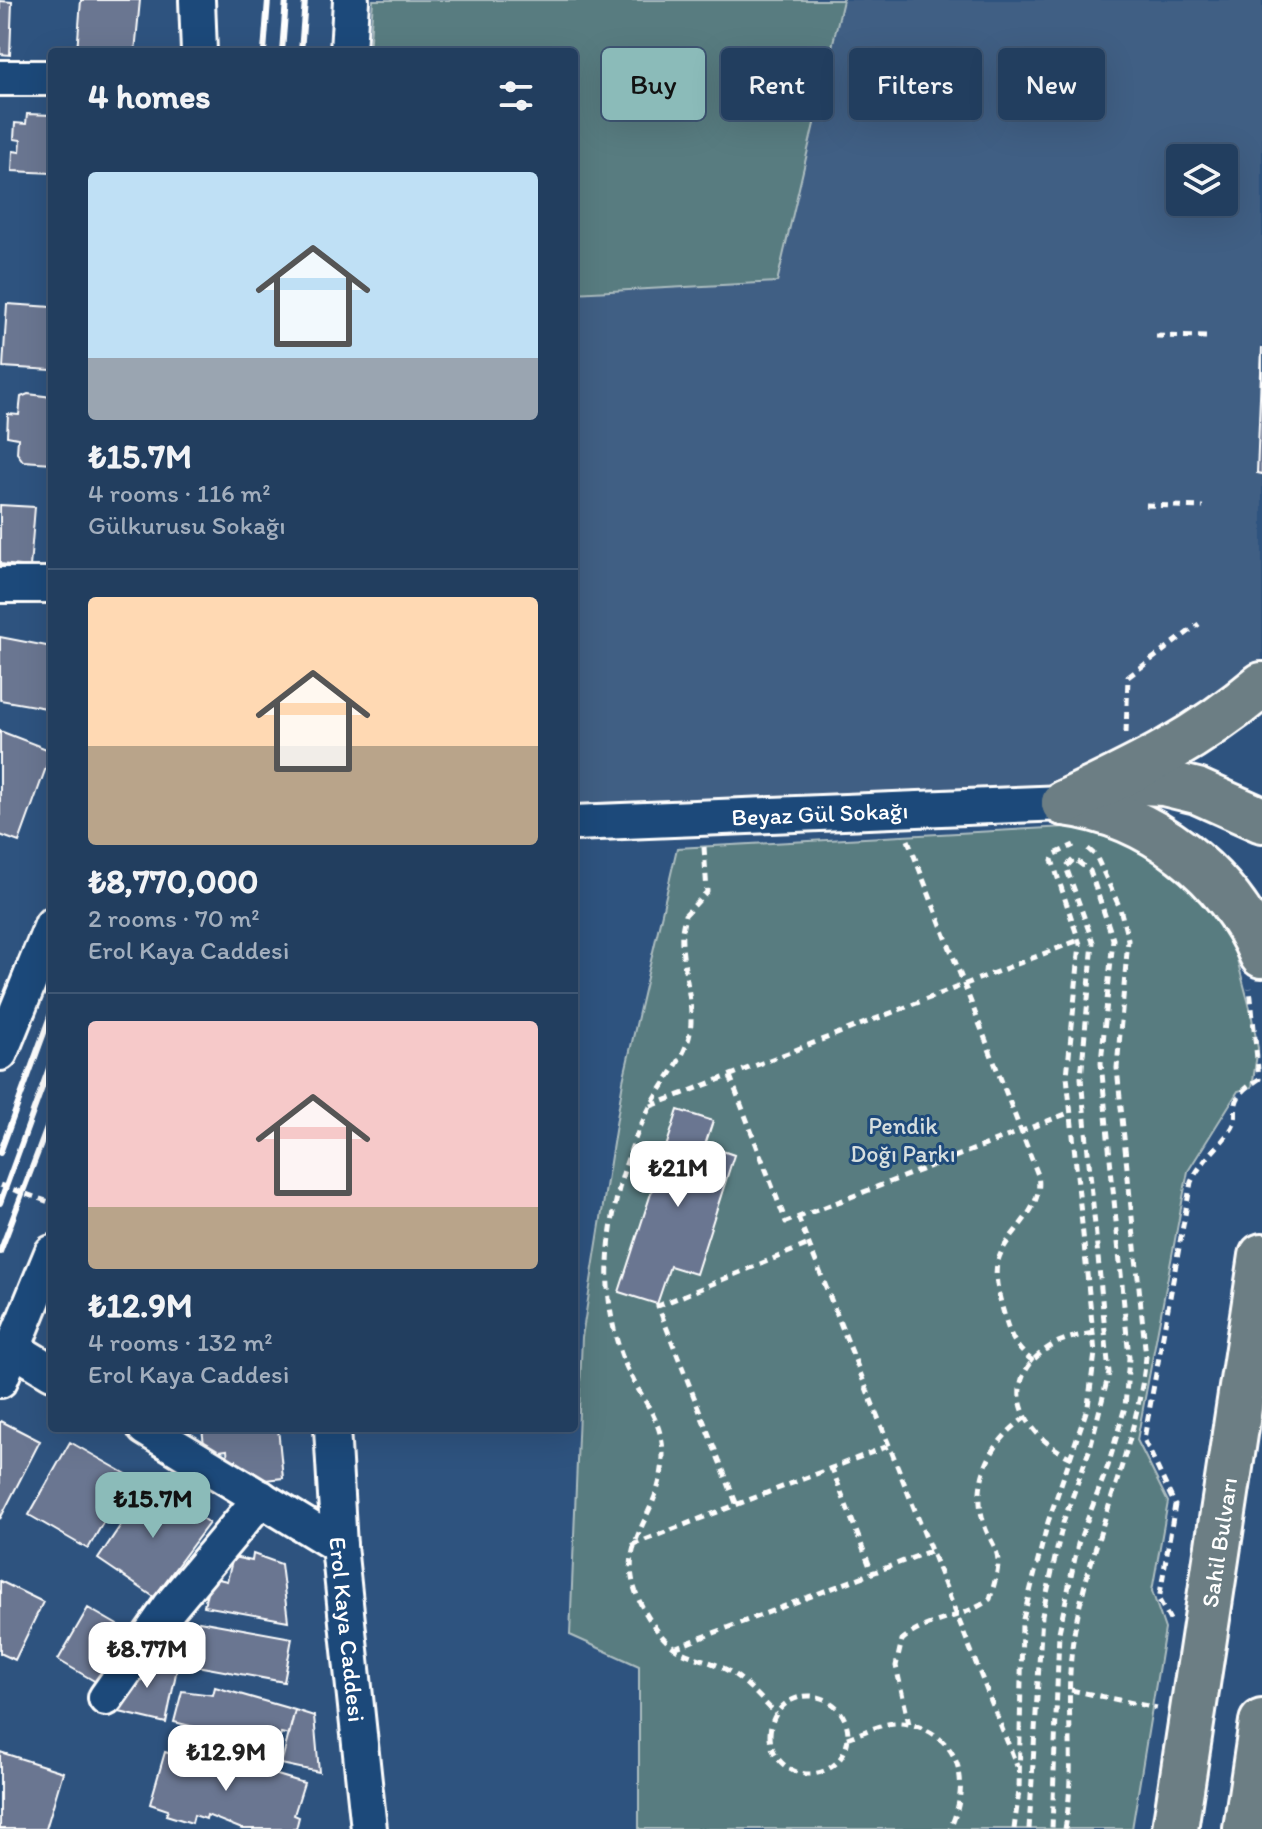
<!DOCTYPE html>
<meta charset="utf-8">
<style>
:root{--surface:#223e5f;--page:#2e4968;--text:#f1f3f6;--muted:#a2aebd;--line:#3f5774;--accent:#8bbbb9}
body{margin:0;font-family:Itim,sans-serif;background:var(--page);color:var(--text);height:100vh;display:flex;flex-direction:column;font-size:30px;white-space:nowrap}
*{box-sizing:border-box;margin:0}
p{font-size:26px;color:var(--muted)}
.icon{flex:none;width:44px;height:44px;fill:none;stroke:currentColor;stroke-width:2;stroke-linecap:round;stroke-linejoin:round}
.map{position:relative;flex:1;overflow:hidden}
.drawer{position:absolute;left:48px;top:48px;width:530px;height:1384px;display:flex;flex-direction:column;background:var(--surface);border-radius:8px;box-shadow:0 8px 32px #0002,0 0 0 2px var(--line)}
.drawer>*{flex:none}
.top-card{position:absolute;left:602px;top:48px;width:540px;height:72px;display:flex;gap:16px}
.tools{position:absolute;left:1166px;top:144px;display:grid;gap:16px}
.tools a{display:grid;place-items:center;width:72px;height:72px;border-radius:8px;background:var(--surface);box-shadow:0 8px 32px #0002,0 0 0 2px var(--line);font-size:40px}
.price{position:absolute;translate:-50% -68px;padding:0 18px;border-radius:16px;background:#fff;color:#222;font-size:26px;line-height:52px;filter:drop-shadow(0 2px 4px #0008)}
.price::after{content:'';position:absolute;left:50%;top:48px;width:24px;height:18px;margin-left:-12px;background:inherit;clip-path:polygon(0 0,100% 0,50% 100%)}
.price.current{background:var(--accent);color:#111}
ul{padding:0;list-style:none}
li{display:grid;align-content:center;gap:16px;height:424px;padding:0 40px}
li+li{border-top:2px solid var(--line)}
li span{display:grid;place-items:center;height:248px;border-radius:8px;color:#555}
li>.icon{margin-inline-start:auto}
span .icon{width:144px;height:144px;fill:#fffc;stroke-width:1}
li b{font-size:34px}
h2{display:flex;justify-content:space-between;align-items:center;height:96px;padding:0 40px;font-size:34px}
.pill{padding:0 28px;border-radius:8px;background:var(--surface);box-shadow:0 8px 32px #0002,0 0 0 2px var(--line);font-size:28px;line-height:72px}
.pill.current{background:var(--accent);color:#111}
.map>svg:first-child{display:block}
.built{fill:#405e84;fill-rule:evenodd}
.green{fill:#597b80;stroke:#acbdc0;stroke-width:2}
.building{fill:#6b7691;stroke:#fff;stroke-width:2}
.lines{fill:none;stroke-linecap:round;stroke-linejoin:round}
.minor-casing{stroke:#fff;stroke-width:40}
.highway-casing{stroke:#fff;stroke-width:50}
.path{stroke:#fff;stroke-width:5;stroke-dasharray:8 6;stroke-linecap:butt}
.minor{stroke:#1f4a7a;stroke-width:34}
.highway{stroke:#6c7e84;stroke-width:44}
.rail{stroke:#fff;stroke-width:6}
.path-bridge{stroke:#fff;stroke-width:5;stroke-dasharray:8 6;stroke-linecap:butt}
.labels{text-anchor:middle;dominant-baseline:central;stroke-width:6;stroke-linejoin:round;paint-order:stroke}
.street-label{font-size:24px;fill:#fff;stroke:#1f4a7a}
.park-label{font-size:24px;fill:#d6dedf;stroke:#1f4a7a}
</style>
<div class="map">
<svg width="1262" height="1829" viewBox="0 0 1262 1829">
<rect width="100%" height="100%" fill="#2e537f"/>
<filter id="ink" filterUnits="userSpaceOnUse"><feTurbulence type="fractalNoise" baseFrequency=".0125" numOctaves="2"/><feDisplacementMap in="SourceGraphic" scale="16" xChannelSelector="R" yChannelSelector="G"/><feConvolveMatrix kernelMatrix="1 2 1 2 8 2 1 2 1" color-interpolation-filters="sRGB"/></filter>
<g filter="url(#ink)">
<path class="built" d="M843,0H1262V663L1224,698L1062,793L574,810V293L777,282ZM1180,158H1224V202H1180Z"/>
<path class="green" d="M373,0H843L777,282L574,293V52H369Z
M1085,826L1113,831L1206,892L1234,948L1250,1008L1258,1048L1252,1087L1238,1091L1188,1171L1137,1440L1168,1502L1152,1591L1165,1629L1132,1829H639V1666L570,1635L582,1337L623,1081L677,848Z"/>
<path class="building" d="M81,0H140L135,52H77Z
M0,1L12,2L10,55L0,54Z
M27,114L52,115V173L12,171L13,151L20,152L21,140L14,139L15,123L26,124Z
M7,304L52,307V370L3,367Z
M1262,347V474L1257,473Z
M28,394L52,397V463L23,461L17,453L18,438L7,436L8,414L19,415L21,397Z
M0,505L35,507L30,567L0,564Z
M0,637L52,647V709L0,700Z
M0,731L52,751L19,842L0,835Z
M678,1110L713,1121L705,1145L734,1155L696,1274L670,1266L657,1304L619,1292Z
M1,1421L40,1441L0,1519V1422Z
M202,1428H278L283,1478L256,1481V1475L249,1476L237,1468L236,1460H228L227,1450L205,1453Z
M70,1442L130,1476L88,1549L29,1515Z
M149,1483L209,1523L154,1597L98,1559Z
M253,1554L281,1564L288,1621L204,1606L210,1577L227,1581L233,1557L252,1561Z
M0,1581L43,1602L15,1660L0,1653Z
M88,1608L133,1634L103,1686L58,1660Z
M199,1621L292,1638L284,1682L191,1665Z
M140,1655L178,1663L166,1723L107,1709Z
M215,1687L295,1710L289,1735L281,1733L277,1747L174,1722L182,1691L213,1695Z
M295,1710L314,1716L319,1772L281,1764Z
M0,1752L63,1772L46,1829H0Z
M165,1752L192,1760L193,1757L205,1760L207,1754L304,1783L294,1815L299,1817L296,1829H242L207,1815L206,1819L194,1815L192,1823L166,1815L168,1810L150,1804Z"/>
<g class="lines">
<defs>
<g id="minor">
<path d="M197,0L199,52"/>
<path d="M348,52L351,0"/>
<path d="M0,78H52"/>
<path d="M0,585H52"/>
<path id="s1" d="M574,823L1064,803"/>
<path d="M0,1053L52,925"/>
<path d="M14,1349L52,1372"/>
<path d="M0,1380L52,1253"/>
<path d="M145,1428L339,1546"/>
<path id="s2" d="M332,1428L339,1546L369,1829"/>
<path d="M106,1698L170,1607L261,1498"/>
</g>
<g id="highway">
<path d="M1114,781L1164,783L1197,791L1262,820"/>
<path d="M1064,803C1151,814 1228,875 1262,955"/>
<path d="M1064,803C1140,767 1197,740 1262,685"/>
<path id="s3" d="M1175,1829L1262,1256"/>
<path d="M1246,1829L1262,1722"/>
</g>
</defs>
<use href="#minor" class="minor-casing"/>
<use href="#highway" class="highway-casing"/>
<path class="path" d="M1156,336L1210,337
M1146,505L1203,507
M1126,733L1128,677L1199,624
M908,840L1038,1175C1045,1212 1005,1231 997,1264C994,1280 1000,1299 1004,1314C1009,1334 1016,1349 1033,1361
M704,847L707,892L685,915L682,931C680,964 695,1000 690,1033C685,1059 662,1084 650,1107C625,1154 610,1211 608,1264C606,1299 614,1345 631,1376C644,1402 662,1421 663,1453C664,1523 599,1545 652,1623C677,1661 694,1652 727,1670C745,1680 761,1699 776,1714
M730,1076L786,1222L1071,1112
M651,1106L1079,940
M798,1217L1017,1766
M1072,1458C1022,1436 995,1380 1051,1346C1063,1338 1079,1336 1093,1333
M831,1466L872,1572
M736,1503L658,1306L809,1244
M632,1545L891,1445
M1170,1620L1159,1600L1175,1505L1144,1439L1191,1182C1201,1161 1217,1149 1230,1131C1245,1111 1220,1104 1259,1079L1250,988
M674,1648L933,1550
M1071,1690L1157,1708
M770 1735a39 39 0 1 1 78 0a39 39 0 1 1-78 0Z
M909,1724L896,1666L902,1640C928,1618 963,1619 990,1599C993,1587 998,1574 998,1562C998,1548 989,1539 985,1527C970,1484 989,1443 1025,1418
M847,1738C862,1733 878,1725 894,1723C908,1722 923,1727 935,1735C967,1758 965,1796 950,1829
M1014,1829L1019,1791L1022,1623L1048,1522L1088,1406L1095,1353L1067,1076L1080,944L1052,860L1055,854L1074,845
M1029,1829L1042,1615L1063,1523L1090,1448L1109,1373L1081,1078L1093,942L1066,867L1074,859L1090,871L1113,939L1101,1063L1129,1358L1125,1407L1108,1466L1078,1544L1059,1632L1052,1829
M1065,1829C1077,1765 1063,1698 1074,1634C1090,1540 1136,1452 1146,1357L1117,1068L1128,940L1120,908L1096,856L1087,848"/>
<use href="#minor" class="minor"/>
<use href="#highway" class="highway"/>
<path class="rail" d="M264,52L268,0
M282,52L286,0
M301,52L305,0
M0,1153L52,1011
M0,1203L52,1060
M0,1252L52,1115"/>
<path class="path-bridge" d="M0,1185L52,1203"/>
</g>
</g>
<g class="labels">
<g class="street-label">
<text stroke="none"><textPath href="#s1" startOffset="246">Beyaz Gül Sokağı</textPath></text>
<text stroke="none"><textPath href="#s3" startOffset="290">Sahil Bulvarı</textPath></text>
<text stroke="none"><textPath href="#s2" startOffset="202">Erol Kaya Caddesi</textPath></text>
</g>
<g class="park-label">
<text x="903" y="1125">Pendik<tspan x="903" dy="28">Doğı Parkı</tspan></text>
</g>
</g>
</svg>
<div class="tools">
<a><svg class="icon" aria-label="layers" viewBox="0 0 24 24"><path d="M12 4l9 5-9 5-9-5zM3 14l9 5 9-5"/></svg></a>
</div>
<b class="price" style="left:678px;top:1209px">₺21M</b>
<b class="price current" style="left:153px;top:1540px">₺15.7M</b>
<b class="price" style="left:147px;top:1690px">₺8.77M</b>
<b class="price" style="left:226px;top:1793px">₺12.9M</b>
<div class="top-card">
<a class="pill current">Buy</a>
<a class="pill">Rent</a>
<a class="pill">Filters</a>
<a class="pill">New</a>
</div>
<section class="drawer">
<h2>4 homes<svg class="icon" aria-label="filters" viewBox="0 0 24 24"><path d="M4 7h16M4 17h16"/><circle cx="9" cy="7" r="2"/><circle cx="15" cy="17" r="2"/></svg></h2>
<ul>
<li><span style="background:linear-gradient(#bfe0f5 75%,#9aa5b1 0)"><svg class="icon" aria-label="home" viewBox="0 0 24 24"><path d="M3 11l9-7 9 7M6 9v11h12V9"/></svg></span><div><b>₺15.7M</b><p>4 rooms · 116 m²</p><p>Gülkurusu Sokağı</p></div></li>
<li><span style="background:linear-gradient(#ffd9b3 60%,#b9a48a 0)"><svg class="icon" aria-label="home" viewBox="0 0 24 24"><path d="M3 11l9-7 9 7M6 9v11h12V9"/></svg></span><div><b>₺8,770,000</b><p>2 rooms · 70 m²</p><p>Erol Kaya Caddesi</p></div></li>
<li><span style="background:linear-gradient(#f6c9c9 75%,#b9a48a 0)"><svg class="icon" aria-label="home" viewBox="0 0 24 24"><path d="M3 11l9-7 9 7M6 9v11h12V9"/></svg></span><div><b>₺12.9M</b><p>4 rooms · 132 m²</p><p>Erol Kaya Caddesi</p></div></li>
</ul>
</section>
</div>
